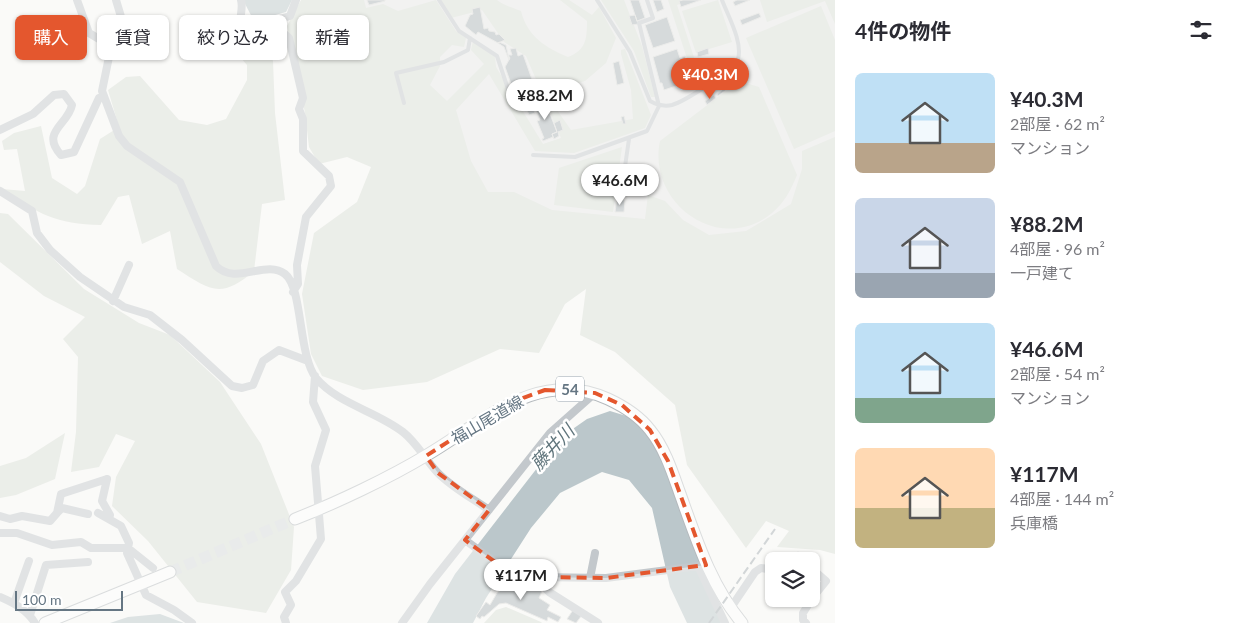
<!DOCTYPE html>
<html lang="ja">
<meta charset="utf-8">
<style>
:root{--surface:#fff;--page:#f7f7f7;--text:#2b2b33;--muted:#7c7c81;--accent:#e4572e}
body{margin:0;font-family:Lato,"Noto Sans JP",sans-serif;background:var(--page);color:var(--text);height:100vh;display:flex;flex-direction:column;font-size:19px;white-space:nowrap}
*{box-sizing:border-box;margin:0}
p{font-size:16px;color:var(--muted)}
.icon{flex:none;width:28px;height:28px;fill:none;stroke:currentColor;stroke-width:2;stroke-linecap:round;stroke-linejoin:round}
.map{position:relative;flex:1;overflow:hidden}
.side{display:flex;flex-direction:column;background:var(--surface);width:400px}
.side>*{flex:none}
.hud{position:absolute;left:15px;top:15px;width:475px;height:45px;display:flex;gap:10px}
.controls{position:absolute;left:765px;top:552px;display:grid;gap:10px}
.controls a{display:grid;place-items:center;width:55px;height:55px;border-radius:8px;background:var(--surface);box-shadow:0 1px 4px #0004;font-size:25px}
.scale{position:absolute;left:15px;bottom:12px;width:108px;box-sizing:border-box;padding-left:5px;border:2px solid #657683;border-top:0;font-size:14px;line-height:18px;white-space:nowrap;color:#657683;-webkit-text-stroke:4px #fff;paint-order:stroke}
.price{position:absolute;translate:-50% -42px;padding:0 11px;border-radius:18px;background:#fff;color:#222;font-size:16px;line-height:32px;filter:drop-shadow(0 1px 2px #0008)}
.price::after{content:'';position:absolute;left:50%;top:30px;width:15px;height:11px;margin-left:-8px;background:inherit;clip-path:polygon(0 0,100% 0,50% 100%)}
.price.current{background:var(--accent);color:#fff}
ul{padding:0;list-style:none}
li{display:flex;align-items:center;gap:15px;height:125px;padding:0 20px}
li span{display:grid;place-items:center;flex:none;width:140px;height:100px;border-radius:8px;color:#555}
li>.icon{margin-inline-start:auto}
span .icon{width:60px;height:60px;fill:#fffc;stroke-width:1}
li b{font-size:21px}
h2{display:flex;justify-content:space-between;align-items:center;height:60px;padding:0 20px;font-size:21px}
.tag{padding:0 18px;border-radius:8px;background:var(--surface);box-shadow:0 1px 4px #0004;font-size:18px;line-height:45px}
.tag.current{background:var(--accent);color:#fff}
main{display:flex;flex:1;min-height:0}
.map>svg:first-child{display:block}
.built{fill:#e8e9e9}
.green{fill:#dadfd7}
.water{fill:#bbc7cb}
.building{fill:#aab3b9;stroke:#dcdcda}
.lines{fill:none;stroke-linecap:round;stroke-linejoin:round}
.primary-tunnel{stroke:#d5d9db;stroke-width:11;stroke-dasharray:11 5.5;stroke-linecap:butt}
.primary-casing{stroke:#b5babe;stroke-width:13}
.lane{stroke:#c3c8cc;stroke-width:4}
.street{stroke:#c3c8cc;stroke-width:8}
.primary{stroke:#fff;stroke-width:11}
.rail{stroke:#a2aab0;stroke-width:2;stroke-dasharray:8 4;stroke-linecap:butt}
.marked{fill:none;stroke:#e4572e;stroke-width:4;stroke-dasharray:10 6;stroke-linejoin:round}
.labels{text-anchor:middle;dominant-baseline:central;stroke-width:5;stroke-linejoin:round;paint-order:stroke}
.shield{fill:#fff;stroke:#939fa8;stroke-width:1}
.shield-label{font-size:15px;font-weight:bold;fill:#657683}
.street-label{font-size:16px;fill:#657683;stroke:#fff}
.water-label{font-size:18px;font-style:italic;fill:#60757c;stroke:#fff}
</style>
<main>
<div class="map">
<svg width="835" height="623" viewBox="0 0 835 623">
<rect width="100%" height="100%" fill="#fafaf8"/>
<path class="built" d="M350,0H833L835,5V145L794,207L752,235L710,239L490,201Z"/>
<path class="green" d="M301,0H364L366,8L383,4L398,11L436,0L456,31L466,38L464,47L452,45L440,57V66L430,85L447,101L484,64L471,50L473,41L495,57L496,67L543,144L561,138L526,56L504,42L482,10L451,18L441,0H497C504,6 512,7 521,11C527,36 546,48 568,57C586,50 587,39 587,21L560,0H569L592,15L599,7L616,38L606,63L585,81L545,93L571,130L633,119L631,90L621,54V50L625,49L651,115L645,128L574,153L535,151L489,74L456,110L471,161L488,192H514L552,210L645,219L648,195L665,201L683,220L709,235L746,231L791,204L802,169V151L835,137V554L820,550L777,547L789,531L766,521L746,548L687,465L675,405L615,352L580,335L586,289L565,304L539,353L500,349L427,382L363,390L322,376L311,354L302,294L314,233L357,202L371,167L347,157L319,164L309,147L305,113L287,26Z
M601,0H624L642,46L655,97H651L634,51Z
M668,0H690L677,5L701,79L695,83Z
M718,0L732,42L696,53L682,11Z
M760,0H835V24L825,1L767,22Z
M821,6L835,40V131L794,149L746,38Z
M233,26L251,38H264L273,61L275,113L285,200L262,204L254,271C221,299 211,291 177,269L170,231L142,244L129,195L118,197L101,225C56,224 38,214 2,189L25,191L17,149L4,150L2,141L14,133L41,126L52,178L77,194L85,186L100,139L119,127L108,90L126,77L140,76L179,120L207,125L226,119L247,80V65L226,41Z
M739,81L759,87L797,175C791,190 784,203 772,213C719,256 647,203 660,141Z
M622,147L613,212L554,205L559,168Z
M0,213L8,214L84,289L139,323L170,335L220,382L261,444L294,527L291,570L266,613L197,602L148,541L112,506L116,477L135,441L116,434L99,467L71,472L76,432L78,357L63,339L85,317L44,296L0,262Z
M65,433L55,479L16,495L0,498V466L26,458Z
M506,607L541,622L542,623H484L496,610Z"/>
<path class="water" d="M243,0H292L286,12L254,21Z
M610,411L633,418L651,440L667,469L721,623H687L670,587L652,508L629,480L602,472L560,493L531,528L486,598L473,623H427L455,574L541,463L567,433L587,419Z
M160,614L184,623H110L128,617Z"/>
<path class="building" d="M367,0H385V1L369,5Z
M630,0H639L645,18L637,21Z
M653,0H661L664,9L657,12Z
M683,0H701L681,7L679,1Z
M737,0H750L735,6L733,2Z
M480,7L484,29L488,28L489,31L495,32L496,35L499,34L505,40L498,43L478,32L476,35L465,26L470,15L473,14L472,9Z
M759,13L761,17L742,25L740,20Z
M635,15L638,24L632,25L629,16Z
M667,17L675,41L653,48L645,25Z
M499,42L506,45L509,60L504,47L498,43Z
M516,48L518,56L523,54L540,102L533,103L528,91L515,95L505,67L510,58L508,55H512L510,49Z
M708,48L709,54L698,57L697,52Z
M677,49L680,58L685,56L686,59L681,60L688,82L664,90L662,83H660L653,57Z
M720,60L722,67L704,73L702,66Z
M619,61L624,83L617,85L613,63Z
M727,86L729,88L718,96L717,94Z
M714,95L716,98L707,105L705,101Z
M545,101L557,132L552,134L553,137L543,141L542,139L544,138L537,121L540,120L534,105Z
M530,102L535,113L529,115L525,105Z
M624,116L626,124H623L621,117Z
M560,120L563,130L558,132L559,136L554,139L552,134L557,132L554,123Z
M617,199L625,200L624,212H615Z
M515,578L519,580L518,584L531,586L542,591L539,598L550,605L547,610L561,617L558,622L548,617L547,621L506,603L499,604L484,617L482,616L480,619L476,616L486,602L490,605L497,593Z
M573,610L582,615L576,623L567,619Z"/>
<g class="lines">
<path class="primary-tunnel" d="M170,572L295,519"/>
<defs>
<path id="primary" d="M295,519C336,503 389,478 427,455C483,422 539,367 608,399C623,406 640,417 650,430C664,447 672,471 679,491C696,538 710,584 742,623
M45,623L170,572"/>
</defs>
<use href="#primary" class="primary-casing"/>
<path class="lane" d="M439,0L459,31L497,56L508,89
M597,0L630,52L650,101C657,105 663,107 672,105C683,102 735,70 738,59C743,42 728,16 722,0
M404,103L396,73L444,62L468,50L470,38
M533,155L575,157L647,131L659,106L639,23L653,18L647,0
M621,194L629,139"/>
<path class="street" d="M77,0L89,33L104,42L110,52L102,91L119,136L127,146L180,182L216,266C236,286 266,259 285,274C303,288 298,355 316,378C338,404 376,411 403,432C417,443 425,459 437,472C451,487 472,498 489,510
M241,0C244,10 237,20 243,29L290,16L296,0
M243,29C256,40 265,31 280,30L289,38L303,98L299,109L303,119V151L329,176L331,186L306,217L297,265L298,284L293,292
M108,47L116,39L122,20L116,0
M0,130L33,114L54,95L64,94L72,105C68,125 40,132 61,155L74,152L99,98L104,96
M0,191L32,211L37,233L50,250L80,277L124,307L150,315L182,340L232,386L242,388L253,385L263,361L279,350L308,361
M113,301L129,265
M107,479L102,501L110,515L109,519
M57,513L62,508L88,514
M98,513L121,526L129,543L127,553L146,595L174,610L192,623
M0,516L10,519L22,516L50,521L57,513L61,494L107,479
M0,533H17L52,545L81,542L91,548H128L153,568
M465,540L510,573L534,577L606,578L706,565
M792,561L798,556L804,561
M698,566L725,623
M534,577L549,592L598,623
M590,578L595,553
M0,597C14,603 27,610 35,623
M14,603L29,561
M730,609L755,572L761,568L774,570
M30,615L46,565L88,562
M286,623L284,617L291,605L285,592L296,581L321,539L315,466L326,430L313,402L315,376
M402,623L430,584L550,433L595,393
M806,623L803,620V613L813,597L826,581L811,568"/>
<use href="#primary" class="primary"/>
<path class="rail" d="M709,623L775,529"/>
</g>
<path d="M0 0H835V623H0ZM545,390L595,393L622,405L650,430L668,461L706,565L606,578L534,577L510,573L465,540L489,510L438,473L426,456L507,404Z" fill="#fafaf8" fill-opacity=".55" fill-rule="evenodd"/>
<path class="marked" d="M545,390L595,393L622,405L650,430L668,461L706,565L606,578L534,577L510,573L465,540L489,510L438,473L426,456L507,404Z"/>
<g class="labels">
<rect class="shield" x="556" y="376.5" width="28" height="25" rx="4"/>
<g class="shield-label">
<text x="570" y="389">54</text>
</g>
<g class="street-label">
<text transform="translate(487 419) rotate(-30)">福山尾道線</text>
</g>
<g class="water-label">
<text transform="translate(552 447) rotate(-47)">藤井川</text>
</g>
</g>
</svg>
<div class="controls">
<a><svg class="icon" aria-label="layers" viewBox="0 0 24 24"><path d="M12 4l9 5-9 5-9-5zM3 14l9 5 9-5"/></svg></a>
</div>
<div class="scale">100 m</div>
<b class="price current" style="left:710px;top:100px">¥40.3M</b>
<b class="price" style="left:545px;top:121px">¥88.2M</b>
<b class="price" style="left:620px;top:206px">¥46.6M</b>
<b class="price" style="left:521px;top:601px">¥117M</b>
<div class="hud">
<a class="tag current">購入</a>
<a class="tag">賃貸</a>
<a class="tag">絞り込み</a>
<a class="tag">新着</a>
</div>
</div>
<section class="side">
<h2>4件の物件<svg class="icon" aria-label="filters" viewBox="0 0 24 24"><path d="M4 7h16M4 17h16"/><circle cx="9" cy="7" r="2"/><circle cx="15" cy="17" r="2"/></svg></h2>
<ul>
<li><span style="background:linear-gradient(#bfe0f5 70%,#b9a48a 0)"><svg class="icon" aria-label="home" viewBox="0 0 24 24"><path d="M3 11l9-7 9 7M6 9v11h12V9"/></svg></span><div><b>¥40.3M</b><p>2部屋 · 62 m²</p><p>マンション</p></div></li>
<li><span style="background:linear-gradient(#c9d6e8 75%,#9aa5b1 0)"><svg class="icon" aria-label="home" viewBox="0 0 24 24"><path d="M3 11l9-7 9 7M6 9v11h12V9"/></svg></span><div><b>¥88.2M</b><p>4部屋 · 96 m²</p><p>一戸建て</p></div></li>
<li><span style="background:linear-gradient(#bfe0f5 75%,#7fa58c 0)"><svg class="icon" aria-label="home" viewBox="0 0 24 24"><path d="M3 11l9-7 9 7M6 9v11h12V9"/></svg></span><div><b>¥46.6M</b><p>2部屋 · 54 m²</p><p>マンション</p></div></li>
<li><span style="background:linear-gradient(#ffd9b3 60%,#c2b280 0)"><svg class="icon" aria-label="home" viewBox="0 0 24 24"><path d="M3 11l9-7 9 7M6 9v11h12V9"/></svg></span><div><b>¥117M</b><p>4部屋 · 144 m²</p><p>兵庫橋</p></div></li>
</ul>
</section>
</main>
